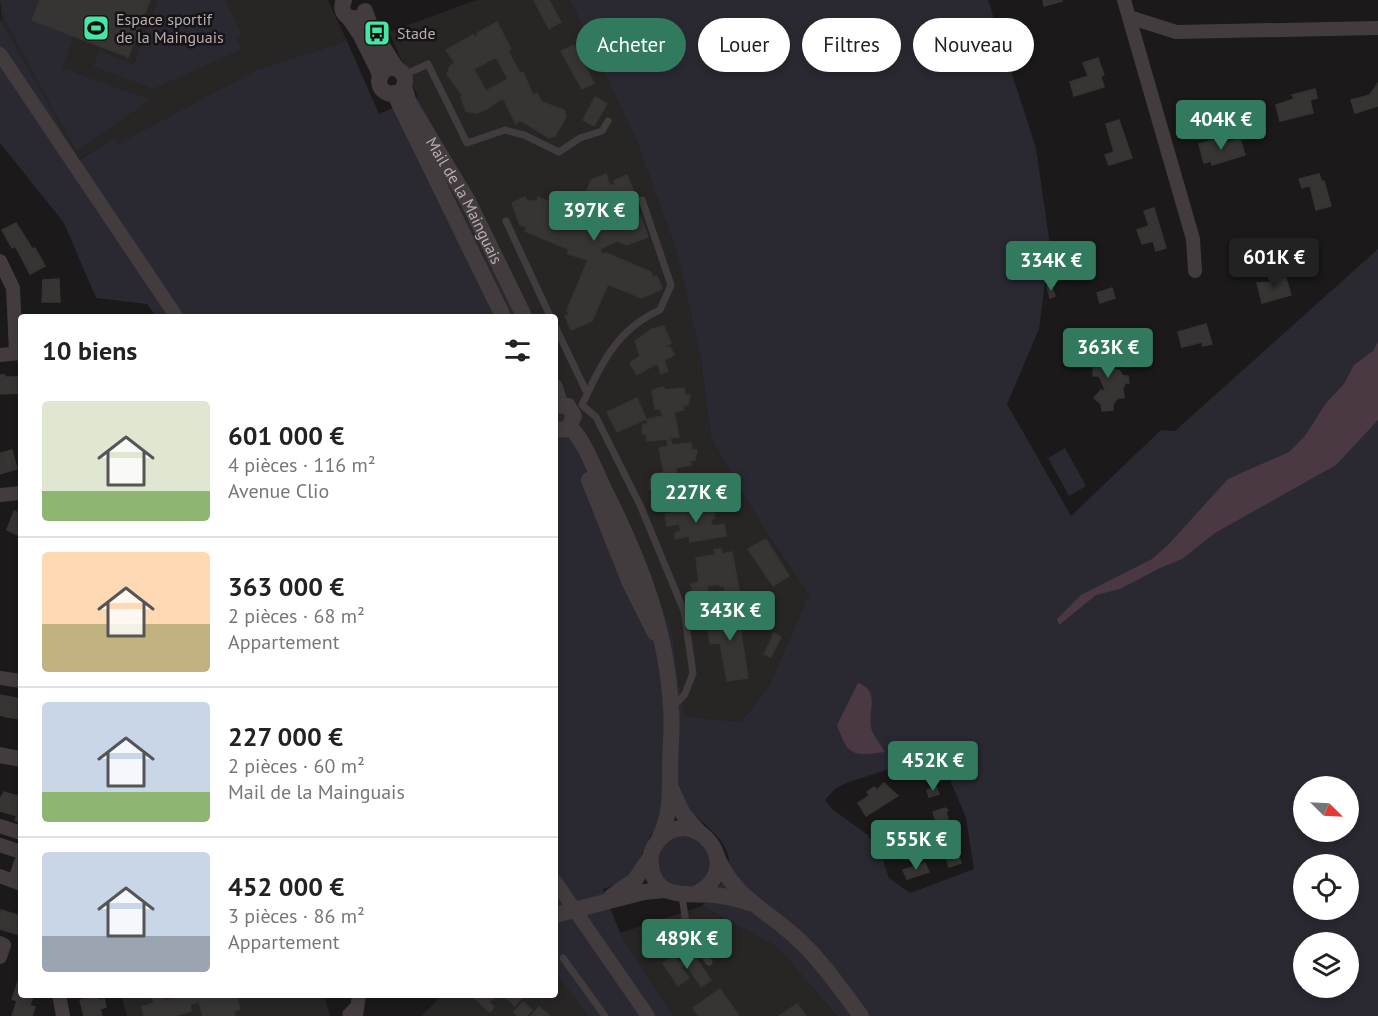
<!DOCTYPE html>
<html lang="fr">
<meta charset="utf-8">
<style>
:root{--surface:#fff;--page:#f6f6f6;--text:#222;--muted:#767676;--line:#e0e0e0;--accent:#327a5d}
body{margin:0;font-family:"PT Sans",sans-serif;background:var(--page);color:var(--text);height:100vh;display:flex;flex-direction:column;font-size:22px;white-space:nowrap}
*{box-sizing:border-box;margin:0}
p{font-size:20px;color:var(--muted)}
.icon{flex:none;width:33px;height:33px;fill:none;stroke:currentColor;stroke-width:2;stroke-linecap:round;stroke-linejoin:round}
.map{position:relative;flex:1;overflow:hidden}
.sheet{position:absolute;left:18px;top:314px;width:540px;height:684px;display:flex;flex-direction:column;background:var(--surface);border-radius:6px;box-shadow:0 3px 9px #0003}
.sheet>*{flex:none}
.hud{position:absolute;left:576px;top:18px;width:570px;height:54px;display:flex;gap:12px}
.needle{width:39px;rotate:114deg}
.tools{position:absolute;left:1293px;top:776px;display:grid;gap:12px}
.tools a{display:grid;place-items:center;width:66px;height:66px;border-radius:50%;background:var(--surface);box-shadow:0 3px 9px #0003;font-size:30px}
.price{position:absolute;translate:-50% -51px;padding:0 14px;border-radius:6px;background:var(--accent);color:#fff;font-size:20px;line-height:39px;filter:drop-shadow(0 2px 3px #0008)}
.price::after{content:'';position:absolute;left:50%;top:36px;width:18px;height:14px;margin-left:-9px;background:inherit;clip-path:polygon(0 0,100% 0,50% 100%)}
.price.on{background:#222;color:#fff}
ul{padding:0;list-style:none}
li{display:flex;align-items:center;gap:18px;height:150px;padding:0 24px}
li+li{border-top:2px solid var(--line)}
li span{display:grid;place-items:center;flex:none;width:168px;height:120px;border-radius:6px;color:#555}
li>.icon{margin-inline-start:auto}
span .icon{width:72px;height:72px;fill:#fffc;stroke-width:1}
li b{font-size:26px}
h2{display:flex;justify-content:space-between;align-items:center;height:72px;padding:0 24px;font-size:26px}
.chip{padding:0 21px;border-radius:27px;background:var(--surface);box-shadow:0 3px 9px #0003;font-size:21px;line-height:54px}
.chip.on{background:var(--accent);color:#fff}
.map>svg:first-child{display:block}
.built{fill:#282525}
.green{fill:#2a2932;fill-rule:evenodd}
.water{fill:#4a3943}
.building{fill:#373434;stroke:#373333;stroke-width:1.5;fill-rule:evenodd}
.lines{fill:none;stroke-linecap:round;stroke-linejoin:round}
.service{stroke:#423c3e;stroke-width:7}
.minor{stroke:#423c3e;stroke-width:14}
.tertiary{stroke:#423c3e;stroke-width:16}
.minor-bridge{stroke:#423c3e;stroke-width:14}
.labels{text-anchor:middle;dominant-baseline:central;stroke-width:5;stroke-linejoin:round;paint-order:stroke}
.poi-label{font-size:16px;fill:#baacb1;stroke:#161414;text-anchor:start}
.street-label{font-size:16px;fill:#baacb1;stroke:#161414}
</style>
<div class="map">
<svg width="1378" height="1016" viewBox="0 0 1378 1016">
<rect width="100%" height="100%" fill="#1b1919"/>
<path class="built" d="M0,0H328L347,41L258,69L117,145L112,139L78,160L2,24Z
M476,0H570L637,142L677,253L701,360L711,439L766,532L809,595L768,687L741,722L684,716L672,633L626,526L555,376V316H527L472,200L418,97L389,32Z
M702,906L777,947L837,1016H673L620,933Z
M555,972L588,1016H421L443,995L555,994Z
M121,995H324L330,1016H127Z"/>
<path class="green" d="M0,0H40L32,20L74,36L62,68L150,100L76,151L5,20Z
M158,0H225L242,35L236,39L242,49L153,89L93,66L99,51L134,65Z
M570,0H988L1036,148L1050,245L1039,329L1007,404L1071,516L1161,430L1175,431L1378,249V1016H837L777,947L702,906C744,864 734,848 692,813L675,811C667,819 657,826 651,835C634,864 640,878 603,889L620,933L673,1016H588L555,972V376L650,578L672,633L684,716L741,722L768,687L809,595L766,532L711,439L701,360L677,253L637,142ZM939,753L966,818L974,869L910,893L889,878L881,855L868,835L832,809L825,800L835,789L846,783ZM1304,786H1348V831H1304ZM1304,864H1348V909H1304ZM1304,942H1348V987H1304Z
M0,19L79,160L112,139L118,144L258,69L347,41L379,114L418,97L472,200L527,316H156L147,304L96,298L64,223L0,143Z
M1065,448L1086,486L1069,496L1048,458Z
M657 862a27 27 0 1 1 54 0a27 27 0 1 1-54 0Z"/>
<path class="water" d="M1279,253L1282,262L1252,270L1250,261Z
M1378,341V420L1336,465L1215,533L1182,559L1160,568L1120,589L1096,595L1059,625L1057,619L1081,595L1152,559L1168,545L1228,479L1289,452L1305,436L1326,403L1344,384L1354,365L1373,351Z
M858,683C882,691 866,713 872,731C875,738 881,745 885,752C854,756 848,757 837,725Z"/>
<path class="building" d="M40,0H150L128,57L32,20Z
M534,0H549L561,22L549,29Z
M1043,0H1061L1062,1L1044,6Z
M497,22L511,49L508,51L520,73L523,72L533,95L537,93L542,102L564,110L566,117L555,136L549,138L520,120L516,124L503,98L485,110L476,113L466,111L461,97L463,96L447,74L450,66L455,63L446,50L473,35L475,37L478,35L477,33ZM496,57L508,79L486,91L474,69Z
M574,45L594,83L582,89L561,51Z
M1098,58L1104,75L1101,77L1104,87L1074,96L1070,82L1088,76L1083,63Z
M1378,83V106L1355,113L1351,100L1370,95Z
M1315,89L1317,98L1310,100L1313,113L1280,121L1276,105L1294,99L1292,95Z
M595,97L607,104L594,126L583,120Z
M1119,120L1132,158L1109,165L1105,155L1114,152L1106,124Z
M1217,139L1218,145L1240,139L1245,155L1212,165L1211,161L1204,163L1199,144Z
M606,174L610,186L615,184L614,181L627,175L636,197L630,211L640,215L648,237L627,245L617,241L600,249L602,255L606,253L651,272L653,277L657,276L662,289L641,298L608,284L592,321L571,330L565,316L569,315L567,310L588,260L568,254V249L525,231L527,227L520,225L512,203L525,197L527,201H537L538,197L577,214L591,180Z
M1319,174L1322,182L1324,181L1331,206L1316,210L1310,185L1302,188L1299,179Z
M1154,208L1166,248L1156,251L1153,241L1142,244L1137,230L1149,226L1144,211Z
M16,223L30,245L18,251L15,246L12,248L2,230Z
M30,245L32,249L35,248L45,266L30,274L18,251Z
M1285,275L1291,295L1262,303L1257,283L1271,282V279Z
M59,279L60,302H42L43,280Z
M1052,286L1055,296L1050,298L1047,287Z
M1112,288L1115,298L1100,303L1097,293Z
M1206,324L1212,344L1203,346L1202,342L1182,347L1178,332Z
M664,326L671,343L666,346L667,348L670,347L674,355L664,360L668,371L661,374L657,363L637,375L630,363L640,356L635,341L652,329Z
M1094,343H1106V364L1114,366L1115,370H1119L1123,376H1128L1129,383H1125L1123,389L1124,398H1118L1113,404V410L1102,411L1101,404L1094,398L1101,390L1106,392L1099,376H1093Z
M0,375H5V377H21V393L0,394Z
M664,387V390L684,388L685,395H690L688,405H683L684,410L674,412L679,437L670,438L672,445L691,443L692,450H697L695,460L690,461L691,465L675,468L678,475H683L687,495L674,497V494L654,496L653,489H649L650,479H655L654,474L664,472L659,448L668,446L667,439L647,441L646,434H642L643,424H648L647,419L663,416L660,409H655L652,390Z
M637,398L646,419L617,432L607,412Z
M12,450L17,469L6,472L1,453Z
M0,453L6,472L0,474Z
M713,506L715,518L711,519L712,526L724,524L726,536L690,542L689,536L675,539V533L681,531L679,524L667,526L665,514Z
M14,511L21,514L18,535L7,530Z
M766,539L789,576L773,586L748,549Z
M721,549L722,554L732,552L739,590L725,592L724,586L720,587V584L707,586L709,599L694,601L691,584L699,582L696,558L715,555L714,550Z
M740,607L741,613L738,614L748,678L727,681L720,643L710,644L708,627L717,626L716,617L711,618L710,612Z
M774,633L781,637L771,657L764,654Z
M0,695L11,697L7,717L0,715Z
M11,697L21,699L19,719L7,717Z
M928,763L931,772L922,776L918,766Z
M884,783L898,796L866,816L858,803L869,796L867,792L874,787L877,790Z
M936,786L939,794L929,797L927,790Z
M4,792L21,797L17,816L0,811V799Z
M21,802V823L15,820Z
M945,808L948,810L946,812L961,863L949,867L933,812Z
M925,863L929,872L907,879L903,870Z
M1,910L21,916L20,935L0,929Z
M693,954L711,980L701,987L686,964L681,967L689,978L678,986L663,963L674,956L679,963Z
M20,976L21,994H34L30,1005L12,999Z
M720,989L739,1016H699L693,1008Z
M145,994H163L165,1001L177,997L176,994H236L240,1009L234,1011L235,1016H203L199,1002L190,1004L191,1011L174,1016H144L142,1007L154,1003L151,995Z
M479,994H500L489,1002L494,1007L490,1012L475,999Z
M506,994H525L515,1006L505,997Z
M98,995L99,1000L104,999L106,1007L100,1009L102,1016H84L80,1000Z
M17,1001L35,1007L32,1016H12Z
M523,1002L532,1010L526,1016H518L514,1012Z
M797,1004L806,1016H779Z
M539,1007L550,1016H531Z"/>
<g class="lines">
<path class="service" d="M404,75L428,64L467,143L505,130L524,135L559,152L580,138L602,131L608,121
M642,200L671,285L660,310C617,329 601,364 582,405L596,417L640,505L684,611L693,673L685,694L672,708
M506,221L550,316
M555,326L587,393
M682,896L687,930L709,962
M658,953L690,934
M563,958L605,1016
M346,1016V1013L356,1003"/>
<path class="minor" d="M1124,0L1193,239L1195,271
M1129,17L1176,32L1378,28
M0,54L176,316
M0,261L13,288L16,353
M0,355L21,353
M0,495L21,493
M0,678L21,681
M0,826L21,833
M0,845L21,852
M0,876L21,884
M15,880L21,862
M585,925L648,1016
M0,943L4,945L0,957
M59,994L63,1016
M356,1016L359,994"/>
<g class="tertiary">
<path d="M344,0C339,11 346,20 358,18"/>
<path d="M365,11L371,28L396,68"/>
<path d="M349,18L360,34L381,76"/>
<circle cx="392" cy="81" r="13"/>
<path id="s1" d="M404,86L409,103L468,201L524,316"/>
<path d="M394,93L503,316"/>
<path d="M555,387L560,404"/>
<path d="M555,405L568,406L574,416L568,429L555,430"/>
<path d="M570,427C585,442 594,468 603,487C639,558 667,628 671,709C673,729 670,748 670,768C670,795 671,814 659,839"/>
<path d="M589,480L630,583L655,633"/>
<path d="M0,755L21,759"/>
<path d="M672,790L683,814L699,832"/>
<path d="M718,859C735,899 772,913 802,943C825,965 842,991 861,1016"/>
<path d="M695,894C749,870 694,799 658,841C652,848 649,857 651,866C655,901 689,893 713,895C726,896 738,899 749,903"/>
<path d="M612,896L635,880L651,856"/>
<path d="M555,915L644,892L665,890"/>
</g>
<path class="minor-bridge" d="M555,881L585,925"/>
</g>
<defs>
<symbol id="stadium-square" viewBox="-11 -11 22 22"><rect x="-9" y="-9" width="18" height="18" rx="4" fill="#46e6a5" stroke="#161414"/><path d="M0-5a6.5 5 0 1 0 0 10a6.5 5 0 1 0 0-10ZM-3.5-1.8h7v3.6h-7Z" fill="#111"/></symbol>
<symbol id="bus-square" viewBox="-11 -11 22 22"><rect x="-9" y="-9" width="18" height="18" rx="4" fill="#46e6a5" stroke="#161414"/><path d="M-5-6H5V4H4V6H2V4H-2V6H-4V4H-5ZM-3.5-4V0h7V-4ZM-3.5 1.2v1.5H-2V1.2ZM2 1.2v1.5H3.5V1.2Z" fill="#111"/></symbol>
</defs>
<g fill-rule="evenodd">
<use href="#stadium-square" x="81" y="13" width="30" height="30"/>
<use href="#bus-square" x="362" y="18" width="30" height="30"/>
</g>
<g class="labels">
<g class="poi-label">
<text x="116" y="19">Espace sportif<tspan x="116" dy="18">de la Mainguais</tspan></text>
<text x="397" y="33">Stade</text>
</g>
<g class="street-label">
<text stroke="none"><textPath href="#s1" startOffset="130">Mail de la Mainguais</textPath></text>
</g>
</g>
</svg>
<div class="tools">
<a><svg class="needle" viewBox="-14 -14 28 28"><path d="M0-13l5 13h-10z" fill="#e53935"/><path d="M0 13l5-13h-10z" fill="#767676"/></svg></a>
<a><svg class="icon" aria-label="locate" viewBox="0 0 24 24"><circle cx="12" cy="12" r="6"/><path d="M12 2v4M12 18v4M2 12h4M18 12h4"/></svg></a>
<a><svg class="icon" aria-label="layers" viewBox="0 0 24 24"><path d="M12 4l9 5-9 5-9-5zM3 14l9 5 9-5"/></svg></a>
</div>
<b class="price" style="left:1221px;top:151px">404K €</b>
<b class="price" style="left:594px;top:242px">397K €</b>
<b class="price on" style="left:1274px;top:289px">601K €</b>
<b class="price" style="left:1051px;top:292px">334K €</b>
<b class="price" style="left:1108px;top:379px">363K €</b>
<b class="price" style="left:696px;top:524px">227K €</b>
<b class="price" style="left:730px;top:642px">343K €</b>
<b class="price" style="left:933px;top:792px">452K €</b>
<b class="price" style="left:916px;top:871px">555K €</b>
<b class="price" style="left:687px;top:970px">489K €</b>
<div class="hud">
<a class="chip on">Acheter</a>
<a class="chip">Louer</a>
<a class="chip">Filtres</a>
<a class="chip">Nouveau</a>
</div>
<section class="sheet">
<h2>10 biens<svg class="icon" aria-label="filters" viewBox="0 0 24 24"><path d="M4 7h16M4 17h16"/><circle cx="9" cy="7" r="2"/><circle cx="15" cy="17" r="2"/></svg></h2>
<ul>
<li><span style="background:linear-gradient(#dfe7d0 75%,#8fb573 0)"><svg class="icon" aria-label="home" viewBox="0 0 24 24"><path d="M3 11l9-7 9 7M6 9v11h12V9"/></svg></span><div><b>601 000 €</b><p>4 pièces · 116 m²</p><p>Avenue Clio</p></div></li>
<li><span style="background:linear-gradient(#ffd9b3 60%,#c2b280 0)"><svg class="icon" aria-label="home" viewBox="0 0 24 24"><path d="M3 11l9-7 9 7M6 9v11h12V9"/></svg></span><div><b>363 000 €</b><p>2 pièces · 68 m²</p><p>Appartement</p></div></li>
<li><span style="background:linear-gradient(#c9d6e8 75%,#8fb573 0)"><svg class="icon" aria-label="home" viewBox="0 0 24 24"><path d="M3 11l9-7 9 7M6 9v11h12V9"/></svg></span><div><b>227 000 €</b><p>2 pièces · 60 m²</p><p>Mail de la Mainguais</p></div></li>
<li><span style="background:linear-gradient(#c9d6e8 70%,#9aa5b1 0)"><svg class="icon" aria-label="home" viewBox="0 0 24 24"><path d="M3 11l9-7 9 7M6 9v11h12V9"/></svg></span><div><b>452 000 €</b><p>3 pièces · 86 m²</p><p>Appartement</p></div></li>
</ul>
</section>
</div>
